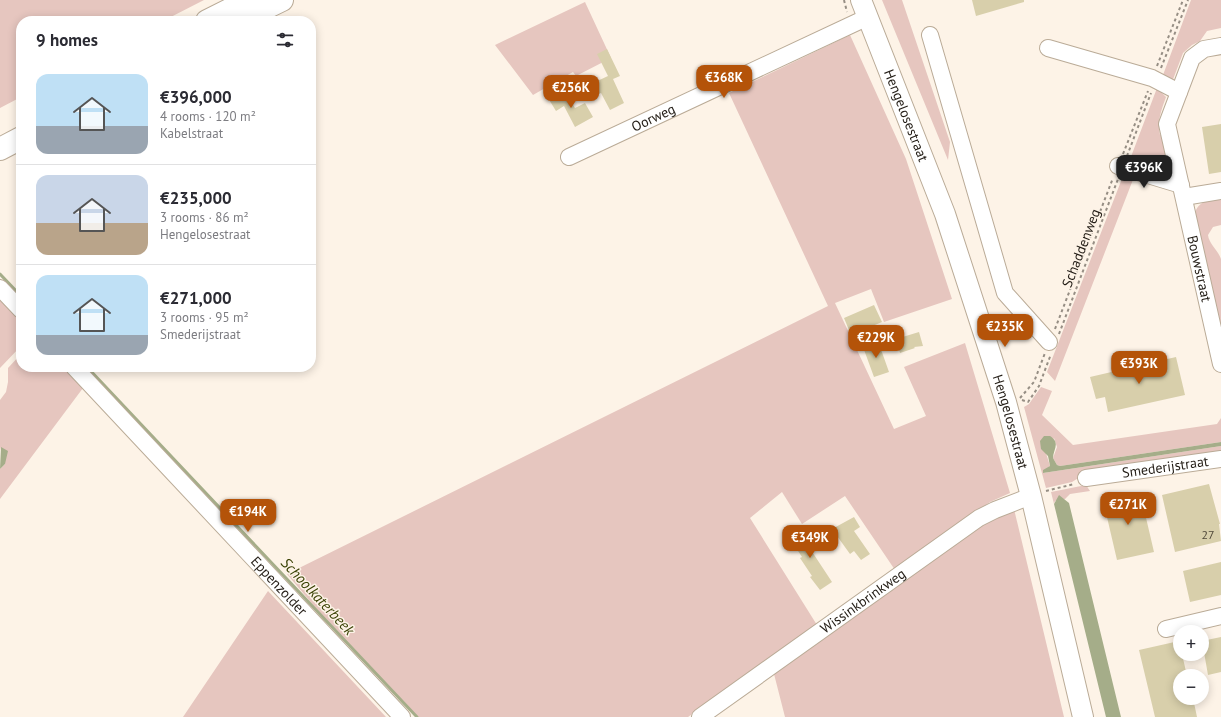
<!DOCTYPE html>
<meta charset="utf-8">
<style>
:root{--surface:#fff;--page:#f7f7f7;--text:#2b2b33;--muted:#7c7c81;--line:#e1e1e2;--accent:#b45309}
body{margin:0;font-family:"PT Sans",sans-serif;background:var(--page);color:var(--text);height:100vh;display:flex;flex-direction:column;font-size:15px;white-space:nowrap}
*{box-sizing:border-box;margin:0}
p{font-size:13px;color:var(--muted)}
.icon{flex:none;width:22px;height:22px;fill:none;stroke:currentColor;stroke-width:2;stroke-linecap:round;stroke-linejoin:round}
.map{position:relative;flex:1;overflow:hidden}
.panel{position:absolute;left:16px;top:16px;width:300px;height:356px;display:flex;flex-direction:column;background:var(--surface);border-radius:16px;box-shadow:0 2px 10px #0003}
.panel>*{flex:none}
.controls{position:absolute;left:1173px;top:625px;display:grid;gap:8px}
.controls a{display:grid;place-items:center;width:36px;height:36px;border-radius:50%;background:var(--surface);box-shadow:0 2px 10px #0003;font-size:20px}
.price{position:absolute;translate:-50% -34px;padding:0 9px;border-radius:8px;background:var(--accent);color:#fff;font-size:13px;line-height:26px;filter:drop-shadow(0 1px 2px #0008)}
.price::after{content:'';position:absolute;left:50%;top:24px;width:12px;height:9px;margin-left:-6px;background:inherit;clip-path:polygon(0 0,100% 0,50% 100%)}
.price.active{background:#222;color:#fff}
ul{padding:0;list-style:none}
li{display:flex;align-items:center;gap:12px;height:100px;padding:0 20px}
li+li{border-top:1px solid var(--line)}
li span{display:grid;place-items:center;flex:none;width:112px;height:80px;border-radius:12px;color:#555}
li>.icon{margin-inline-start:auto}
span .icon{width:48px;height:48px;fill:#fffc;stroke-width:1}
li b{font-size:17px}
h2{display:flex;justify-content:space-between;align-items:center;height:48px;padding:0 20px;font-size:17px}
.map>svg:first-child{display:block}
.green{fill:#e6c6bf}
.water{fill:#a5ad89}
.lines{fill:none;stroke-linecap:round;stroke-linejoin:round}
.stream{stroke:#a5ad89;stroke-width:3}
.building{fill:#d8cfab}
.minor-casing{stroke:#baab97;stroke-width:18}
.major-casing{stroke:#baab97;stroke-width:22}
.highway-casing{stroke:#baab97;stroke-width:24}
.path{stroke:#968e84;stroke-width:2;stroke-dasharray:3 3;stroke-linecap:butt}
.minor{stroke:#fff;stroke-width:16}
.major{stroke:#fff;stroke-width:20}
.highway{stroke:#fff;stroke-width:22}
.labels{text-anchor:middle;dominant-baseline:central;stroke-width:3;stroke-linejoin:round;paint-order:stroke}
.number-label{font-size:12px;fill:#50493a}
.street-label{font-size:14px;fill:#221c15;stroke:#fdf3e7}
.water-label{font-size:15px;font-style:italic;fill:#394104;stroke:#fdf3e7}
</style>
<div class="map">
<svg width="1221" height="717" viewBox="0 0 1221 717">
<rect width="100%" height="100%" fill="#fdf3e7"/>
<path class="green" d="M0,0H204L163,21H21V97L0,108Z
M882,0H902L950,142L948,160Z
M1191,0H1221V28L1207,31L1200,41L1192,45L1183,53L1172,82L1163,75Z
M585,2L611,58L576,76L573,72L533,95L495,45Z
M850,35L906,159L952,299L884,322L871,289L835,303L894,429L926,416L904,367L965,343L1010,493L990,502L895,570L845,496L802,524L782,492L750,518L817,625L688,717H417L330,625L287,574L828,306L729,93Z
M1157,88L1166,97C1161,111 1157,121 1160,135H1162L1171,178L1129,162Z
M1123,176L1134,177L1055,381L1047,372Z
M1218,198L1221,200V225L1213,227L1208,235C1209,244 1218,250 1221,259V334L1194,216C1197,202 1206,201 1218,198Z
M0,299L21,321V346L0,368Z
M21,354V367H64L83,388L0,499V469L5,464L0,447V400L6,392L8,382V368Z
M1041,387L1052,391L1042,415L1073,445L1217,424L1221,418V442L1060,466L1057,465L1053,458L1057,447L1054,438L1046,453L1050,466L1043,473L1221,446V454L1080,477L1072,482L1046,488L1024,407L1029,404Z
M1086,485L1090,491L1070,494L1065,499L1055,501L1054,504L1051,492Z
M1014,509L1064,717H785L774,674L987,518Z
M268,591L386,717H183Z"/>
<path class="water" d="M1044,436H1050C1061,443 1053,450 1053,458L1057,465L1060,466L1221,442V446L1043,473V470L1050,466L1048,456L1041,449L1040,441Z
M1,447L8,451L5,464L0,469Z
M1059,495L1069,503L1121,717H1106L1054,504Z"/>
<g class="lines">
<path class="stream" d="M0,274L21,296
M87,367L417,717"/>
</g>
<path class="building" d="M972,0H1024V2L976,16Z
M607,49L620,76L613,79L624,103L610,110L601,93L596,95L591,84L608,76L597,54Z
M558,93L560,97L566,93L575,108L585,103L593,117L575,127L564,106L556,111L548,98Z
M1221,124V172L1209,174L1202,127Z
M874,305L882,322L851,335L844,318Z
M919,332L923,346L914,347L915,348L900,353L896,339Z
M878,341L889,372L874,377L863,347Z
M1176,357L1185,395L1108,412L1105,397L1096,399L1090,377Z
M1209,484L1220,524H1219L1221,541L1175,552L1162,495Z
M1140,492L1154,552L1117,560L1103,500Z
M854,517L860,527L854,531L870,554L861,560L854,551L850,554L832,529Z
M804,527L810,536L805,541L832,582L820,590L810,577L812,576L800,558L802,557L789,537Z
M1221,562V595L1190,602L1183,571Z
M1221,637V672L1208,675L1202,641Z
M1179,641L1180,654H1182L1187,676H1180V698H1193L1197,717H1155L1139,650Z"/>
<g class="lines">
<defs>
<g id="minor">
<path d="M930,35L1005,293L1049,342"/>
<path id="s1" d="M1221,46L1204,49L1192,58L1167,124L1221,364"/>
<path d="M1048,48L1152,78L1179,92"/>
<path id="s2" d="M569,157L868,17"/>
<path d="M1118,166L1181,185"/>
<path d="M1184,197L1221,191"/>
<path d="M0,288L21,310"/>
<path id="s3" d="M74,367L402,717"/>
<path id="s4" d="M1086,478L1221,459"/>
<path d="M1166,629L1221,616"/>
<path id="s5" d="M700,717L979,518L995,510L1031,496"/>
</g>
<g id="major">
<path id="s6" d="M861,0L945,214L1006,402L1031,496L1083,717"/>
</g>
<path id="highway" d="M207,21L249,0
M239,21L282,0
M0,149L21,138"/>
</defs>
<use href="#minor" class="minor-casing"/>
<use href="#major" class="major-casing"/>
<use href="#highway" class="highway-casing"/>
<path class="path" d="M844,0L847,12
M1157,66L1183,0
M1161,68L1188,0
M1123,154L1148,91
M1127,156L1151,93
M1055,329L1113,178
M1059,334L1118,179
M1020,398L1034,382L1045,353
M1022,400L1028,402L1039,386L1051,354
M1046,491L1074,484"/>
<use href="#minor" class="minor"/>
<use href="#major" class="major"/>
<use href="#highway" class="highway"/>
</g>
<g class="labels">
<g class="number-label">
<text x="1208" y="534">27</text>
</g>
<g class="street-label">
<text stroke="none"><textPath href="#s6" startOffset="124">Hengelosestraat</textPath></text>
<text stroke="none"><textPath href="#s2" startOffset="93">Oorweg</textPath></text>
<text transform="translate(1081 248) rotate(-69)">Schaddenweg</text>
<text stroke="none"><textPath href="#s1" startOffset="251">Bouwstraat</textPath></text>
<text stroke="none"><textPath href="#s6" startOffset="448">Hengelosestraat</textPath></text>
<text stroke="none"><textPath href="#s4" startOffset="80">Smederijstraat</textPath></text>
<text stroke="none"><textPath href="#s3" startOffset="300">Eppenzolder</textPath></text>
<text stroke="none"><textPath href="#s5" startOffset="200">Wissinkbrinkweg</textPath></text>
</g>
<g class="water-label">
<text transform="translate(318 596) rotate(47)">Schoolkaterbeek</text>
</g>
</g>
</svg>
<div class="controls">
<a>+</a>
<a>−</a>
</div>
<b class="price" style="left:724px;top:99px">€368K</b>
<b class="price" style="left:571px;top:109px">€256K</b>
<b class="price active" style="left:1144px;top:189px">€396K</b>
<b class="price" style="left:1005px;top:348px">€235K</b>
<b class="price" style="left:876px;top:359px">€229K</b>
<b class="price" style="left:1139px;top:385px">€393K</b>
<b class="price" style="left:1128px;top:526px">€271K</b>
<b class="price" style="left:248px;top:533px">€194K</b>
<b class="price" style="left:810px;top:559px">€349K</b>
<section class="panel">
<h2>9 homes<svg class="icon" aria-label="filters" viewBox="0 0 24 24"><path d="M4 7h16M4 17h16"/><circle cx="9" cy="7" r="2"/><circle cx="15" cy="17" r="2"/></svg></h2>
<ul>
<li><span style="background:linear-gradient(#bfe0f5 65%,#9aa5b1 0)"><svg class="icon" aria-label="home" viewBox="0 0 24 24"><path d="M3 11l9-7 9 7M6 9v11h12V9"/></svg></span><div><b>€396,000</b><p>4 rooms · 120 m²</p><p>Kabelstraat</p></div></li>
<li><span style="background:linear-gradient(#c9d6e8 60%,#b9a48a 0)"><svg class="icon" aria-label="home" viewBox="0 0 24 24"><path d="M3 11l9-7 9 7M6 9v11h12V9"/></svg></span><div><b>€235,000</b><p>3 rooms · 86 m²</p><p>Hengelosestraat</p></div></li>
<li><span style="background:linear-gradient(#bfe0f5 75%,#9aa5b1 0)"><svg class="icon" aria-label="home" viewBox="0 0 24 24"><path d="M3 11l9-7 9 7M6 9v11h12V9"/></svg></span><div><b>€271,000</b><p>3 rooms · 95 m²</p><p>Smederijstraat</p></div></li>
</ul>
</section>
</div>
